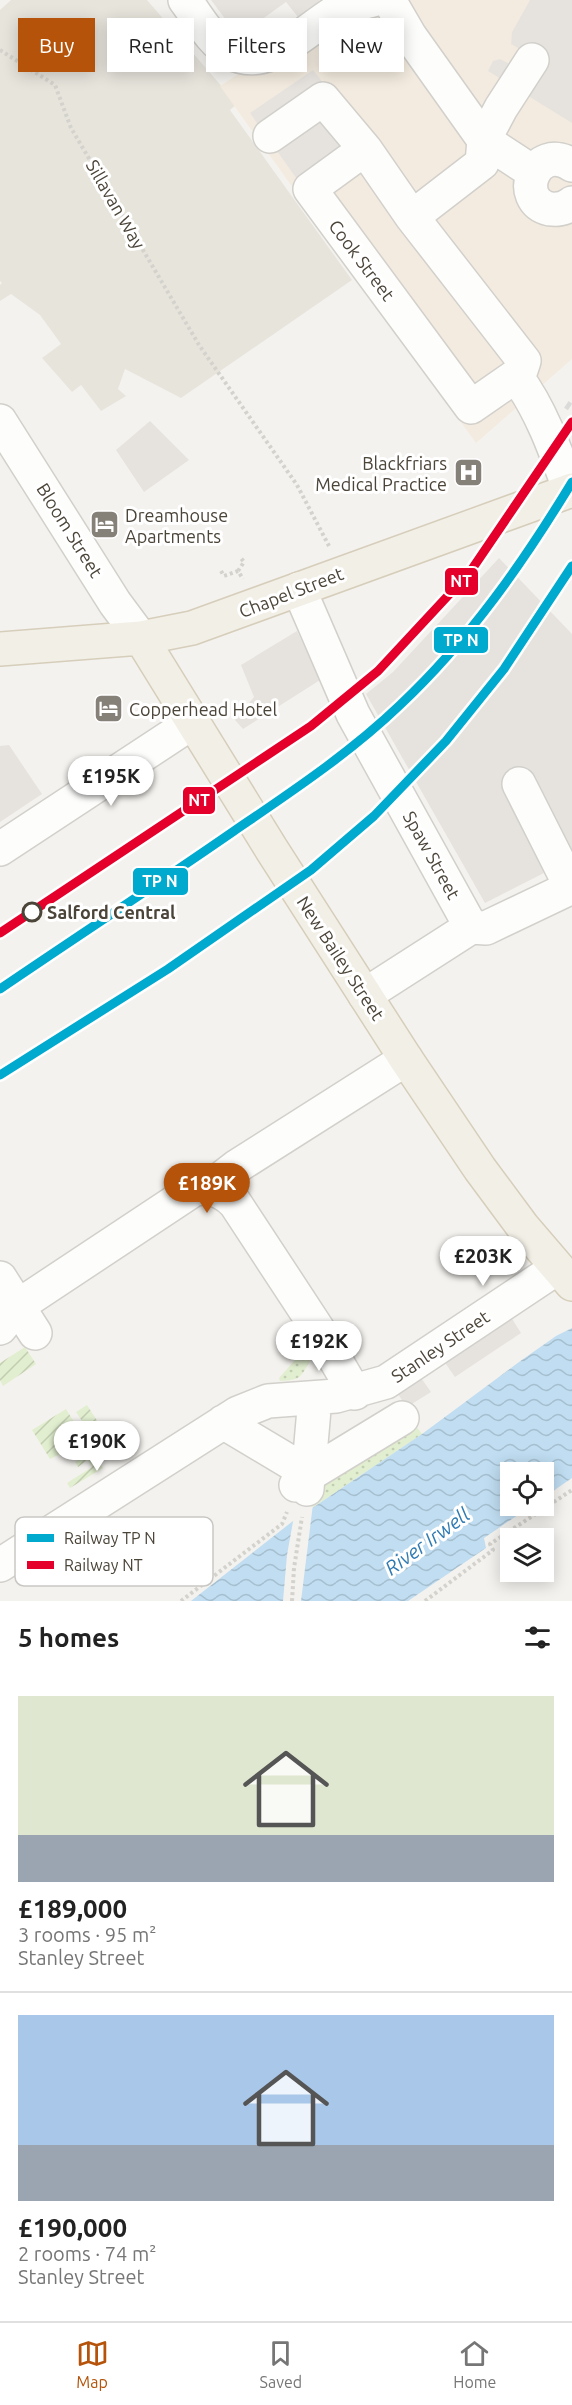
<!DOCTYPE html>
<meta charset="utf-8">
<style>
:root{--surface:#fff;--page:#f6f6f6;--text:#222;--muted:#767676;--line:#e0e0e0;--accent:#b45309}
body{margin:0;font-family:Ubuntu,sans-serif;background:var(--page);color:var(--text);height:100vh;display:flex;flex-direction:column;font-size:22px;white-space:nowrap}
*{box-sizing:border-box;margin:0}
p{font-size:20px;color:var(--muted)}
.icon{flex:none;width:33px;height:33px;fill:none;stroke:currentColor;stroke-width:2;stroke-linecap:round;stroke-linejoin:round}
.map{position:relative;height:1601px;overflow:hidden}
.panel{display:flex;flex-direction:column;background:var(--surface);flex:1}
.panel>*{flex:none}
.guide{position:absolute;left:18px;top:18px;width:537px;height:54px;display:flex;gap:12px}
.controls{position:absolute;left:500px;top:1462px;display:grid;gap:12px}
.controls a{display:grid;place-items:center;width:54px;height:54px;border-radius:0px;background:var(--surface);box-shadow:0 3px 15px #0003;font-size:30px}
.price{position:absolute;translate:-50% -51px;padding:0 14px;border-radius:21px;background:#fff;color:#222;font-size:20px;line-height:39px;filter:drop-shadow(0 2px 3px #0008)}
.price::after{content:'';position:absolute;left:50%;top:36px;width:18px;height:14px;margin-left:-9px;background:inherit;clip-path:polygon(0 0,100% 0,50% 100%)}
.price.on{background:var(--accent);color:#fff}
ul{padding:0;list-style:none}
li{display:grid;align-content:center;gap:12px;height:318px;padding:0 18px}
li+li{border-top:2px solid var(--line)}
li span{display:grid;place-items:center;height:186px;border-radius:0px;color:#555}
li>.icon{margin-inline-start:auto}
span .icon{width:108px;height:108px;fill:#fffc;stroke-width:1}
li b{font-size:26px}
h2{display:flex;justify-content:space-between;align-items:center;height:72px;padding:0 18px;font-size:26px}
.chip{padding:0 21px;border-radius:0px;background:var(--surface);box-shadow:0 3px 15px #0003;font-size:21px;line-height:54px}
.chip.on{background:var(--accent);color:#fff}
.tab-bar{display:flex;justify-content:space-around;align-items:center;height:84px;border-top:2px solid var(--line);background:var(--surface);font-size:16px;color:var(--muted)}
.tab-bar a{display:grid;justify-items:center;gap:3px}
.tab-bar .on{color:var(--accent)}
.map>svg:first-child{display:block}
.residential{fill:#e7e4dc}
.commercial{fill:#f3ebdf}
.grass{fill:url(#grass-dots)}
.garden{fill:url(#garden-furrows)}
.parking{fill:#e6e3df}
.water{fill:url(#water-waves)}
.pier{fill:#f4f2ee}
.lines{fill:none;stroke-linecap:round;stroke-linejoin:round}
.minor-casing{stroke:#d2d0cb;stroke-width:36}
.major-casing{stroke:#d6cebb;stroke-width:36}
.path{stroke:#d3d2cc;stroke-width:4;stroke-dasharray:3 3;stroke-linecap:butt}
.minor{stroke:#fdfdfc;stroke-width:33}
.major{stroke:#f2efe6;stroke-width:33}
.rail{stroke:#dbdbda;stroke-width:4.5;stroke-dasharray:8 8;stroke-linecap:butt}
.rail-1-casing{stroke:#fff;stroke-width:14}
.rail-2-casing{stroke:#fff;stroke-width:14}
.rail-1{stroke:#00a9ce;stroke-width:9}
.rail-2{stroke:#e4002b;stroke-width:9}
.stop-dot{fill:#fff;stroke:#4b4439;stroke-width:3}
.labels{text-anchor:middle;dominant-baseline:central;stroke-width:6;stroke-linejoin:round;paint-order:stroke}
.street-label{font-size:18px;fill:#4b4439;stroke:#fff}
.poi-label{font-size:18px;fill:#4b4439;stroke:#fff;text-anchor:start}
.stop-label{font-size:18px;font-weight:bold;fill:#4b4439;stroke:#fff;text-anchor:start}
.water-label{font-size:20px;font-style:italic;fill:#2e7ab2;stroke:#fff}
.key{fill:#fff;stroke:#c9c7c4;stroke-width:1.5}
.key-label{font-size:16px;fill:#4b4439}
.line-badge{stroke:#fff;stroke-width:2}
.badge-label{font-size:16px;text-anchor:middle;font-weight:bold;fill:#fff}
</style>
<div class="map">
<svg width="572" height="1601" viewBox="0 0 572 1601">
<defs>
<pattern id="grass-dots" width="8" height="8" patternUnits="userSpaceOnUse" patternTransform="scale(1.5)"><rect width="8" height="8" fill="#e1eecf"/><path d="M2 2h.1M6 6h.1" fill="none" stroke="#c3cdb2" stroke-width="1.8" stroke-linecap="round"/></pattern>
<pattern id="garden-furrows" width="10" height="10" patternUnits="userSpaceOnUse" patternTransform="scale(1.5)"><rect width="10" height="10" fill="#e1eecf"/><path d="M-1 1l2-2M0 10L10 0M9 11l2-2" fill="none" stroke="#c3cdb2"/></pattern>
<pattern id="water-waves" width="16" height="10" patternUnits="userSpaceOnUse" patternTransform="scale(1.5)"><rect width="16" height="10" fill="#c0ddf1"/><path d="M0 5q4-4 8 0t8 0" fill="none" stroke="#a6bfcf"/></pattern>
</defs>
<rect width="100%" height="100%" fill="#f4f2ee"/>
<path class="residential" d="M11,0H147L237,104L230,110L352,280L181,398L125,369L118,389L126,396L101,411L81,385L72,392L42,358L61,344L40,315L11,294L0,301V285L2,283L0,281V10Z"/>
<path class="commercial" d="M352,0H572V359L476,443L220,86Z"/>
<path class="grass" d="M302,1352L310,1361C300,1378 301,1380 280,1381L279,1378Z
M413,1422L422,1434L312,1508L317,1483Z"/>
<path class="garden" d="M25,1347L36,1364L3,1386L0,1380V1363Z
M87,1405L107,1436L96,1442L76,1412Z
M66,1409L84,1438L66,1449L64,1445L57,1449L60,1454L50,1459L32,1430Z
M93,1451L103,1468L70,1488L67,1483L92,1467L88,1460L78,1467L75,1462Z"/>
<path class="parking" d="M211,0H320L298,17L286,2L243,33L226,20Z
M530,0H572V123L488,71L493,61L500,59L516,67L525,52L511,44L512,32Z
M313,70L364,134L299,182L250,113Z
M150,421L189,460L144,492L116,450Z
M499,558L572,634V859L526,776L504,789L544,873L485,903L366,694L393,672Z
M297,631L320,680L243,729L235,720L254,697L241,665Z
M9,745L42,794L0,822V746Z
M511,1317L521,1333L455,1377L443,1360Z
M419,1375L431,1392L407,1407L395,1390Z"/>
<path class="water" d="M572,1328V1478L543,1498V1473H510V1506H531L484,1538L486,1548L408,1601H191L293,1521L422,1434L519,1362L556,1336Z"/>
<path class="pier" d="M313,1504L301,1601H283L287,1555L294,1516Z"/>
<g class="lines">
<defs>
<path id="minor" d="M185,0C198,17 212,43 231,53C271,73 309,25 342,8C351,4 363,3 373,0
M389,0L410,36L484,140L533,172
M270,136L323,99L365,149
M572,165C534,141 513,201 550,209C558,210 565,209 572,203
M412,217L524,361L520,373L471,407L310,189L365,149L412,217L482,163L484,140L501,108L532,60
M516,376C541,409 556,452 570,491
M0,421L115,603L141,638
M299,589L353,714L471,927
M519,784L571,887
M0,849L193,722
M365,995L471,927L486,928L572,887
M217,1190L223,1177L236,1167L406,1059
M0,1278L35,1333
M0,1328L18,1306L193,1190C209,1185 223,1191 235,1203L317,1328L355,1393
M223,1422L310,1474
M296,1485L310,1474L402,1418
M307,1489L315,1398
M0,1565L238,1413L268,1401L336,1396L386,1382L557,1268"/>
<path id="major" d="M141,638L272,850L406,1059L480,1169L523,1227L572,1284
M0,649L141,638L192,628L572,490"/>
</defs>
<use href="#minor" class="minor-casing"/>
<use href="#major" class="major-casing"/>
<path class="path" d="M0,50L55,85L71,128L199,345L297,485L329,546
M221,571L224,576L238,571L243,579
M238,571L244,562L240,557
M181,1601L282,1524L287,1512
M292,1601L294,1568L302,1517
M425,1601L493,1550L490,1544L572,1490"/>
<use href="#minor" class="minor"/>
<use href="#major" class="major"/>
<path class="rail" d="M566,409L572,400"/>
<defs>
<path id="rail-1" d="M0,989C78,936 156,885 234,831C291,792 350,753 400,705C469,640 523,563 572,482
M0,1075L168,969L311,870L374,816L446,741L504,669L572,566"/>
<path id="rail-2" d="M0,933L311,726L378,671L470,572L572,422"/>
</defs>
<use href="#rail-1" class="rail-1-casing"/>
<use href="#rail-2" class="rail-2-casing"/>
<use href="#rail-1" class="rail-1"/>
<use href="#rail-2" class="rail-2"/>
</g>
<defs>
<symbol id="hospital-square" viewBox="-11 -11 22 22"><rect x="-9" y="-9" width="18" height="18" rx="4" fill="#868178" stroke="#fff"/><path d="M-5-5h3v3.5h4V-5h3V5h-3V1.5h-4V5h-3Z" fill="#fff"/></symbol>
<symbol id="hotel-square" viewBox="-11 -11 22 22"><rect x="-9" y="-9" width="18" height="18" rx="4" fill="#868178" stroke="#fff"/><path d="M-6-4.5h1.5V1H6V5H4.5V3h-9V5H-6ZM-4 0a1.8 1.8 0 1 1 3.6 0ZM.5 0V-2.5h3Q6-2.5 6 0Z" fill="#fff"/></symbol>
</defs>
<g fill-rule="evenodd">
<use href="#hospital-square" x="452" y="456" width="33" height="33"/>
<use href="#hotel-square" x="88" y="508" width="33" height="33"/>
<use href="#hotel-square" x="92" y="692" width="33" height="33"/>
</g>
<circle class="stop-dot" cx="32" cy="912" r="9"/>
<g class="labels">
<g class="street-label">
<text transform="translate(116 204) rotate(60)">Sillavan Way</text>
<text transform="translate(362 260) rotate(53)">Cook Street</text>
<text transform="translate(70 530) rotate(58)">Bloom Street</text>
<text transform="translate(291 592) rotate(-21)">Chapel Street</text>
<text transform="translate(432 855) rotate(61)">Spaw Street</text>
<text transform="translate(341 958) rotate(57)">New Bailey Street</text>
<text transform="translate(440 1346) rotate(-34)">Stanley Street</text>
</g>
<g class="poi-label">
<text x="447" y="463" text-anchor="end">Blackfriars<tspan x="447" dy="21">Medical Practice</tspan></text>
<text x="125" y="515">Dreamhouse<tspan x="125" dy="21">Apartments</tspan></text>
<text x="129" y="709">Copperhead Hotel</text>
</g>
<g class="stop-label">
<text x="47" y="912">Salford Central</text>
</g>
<g class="water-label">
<text transform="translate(427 1541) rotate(-36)">River Irwell</text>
</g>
</g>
<rect x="15" y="1517" width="198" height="69" rx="9" class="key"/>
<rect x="27" y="1534" width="27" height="8" fill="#00a9ce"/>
<rect x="27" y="1561" width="27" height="8" fill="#e4002b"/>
<g class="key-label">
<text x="64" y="1544">Railway TP N</text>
<text x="64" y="1571">Railway NT</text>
</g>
<g class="line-badge">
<rect x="444" y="567" width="35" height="29" rx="6" fill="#e4002b"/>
<rect x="433" y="626" width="56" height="28" rx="6" fill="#00a9ce"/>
<rect x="182" y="786" width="34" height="29" rx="6" fill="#e4002b"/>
<rect x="132" y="867" width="57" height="29" rx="6" fill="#00a9ce"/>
</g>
<g class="badge-label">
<text x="461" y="587">NT</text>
<text x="461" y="646">TP N</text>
<text x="199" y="806">NT</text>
<text x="160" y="887">TP N</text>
</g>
</svg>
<div class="controls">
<a><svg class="icon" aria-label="locate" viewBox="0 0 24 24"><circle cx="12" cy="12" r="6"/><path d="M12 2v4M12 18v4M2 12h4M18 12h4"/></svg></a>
<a><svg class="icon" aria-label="layers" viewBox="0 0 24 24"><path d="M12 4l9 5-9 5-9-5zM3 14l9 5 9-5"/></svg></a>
</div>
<b class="price" style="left:111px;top:807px">£195K</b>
<b class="price on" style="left:207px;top:1214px">£189K</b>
<b class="price" style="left:483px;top:1287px">£203K</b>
<b class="price" style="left:319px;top:1372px">£192K</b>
<b class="price" style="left:97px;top:1472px">£190K</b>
<div class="guide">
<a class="chip on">Buy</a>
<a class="chip">Rent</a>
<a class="chip">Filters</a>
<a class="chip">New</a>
</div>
</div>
<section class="panel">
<h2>5 homes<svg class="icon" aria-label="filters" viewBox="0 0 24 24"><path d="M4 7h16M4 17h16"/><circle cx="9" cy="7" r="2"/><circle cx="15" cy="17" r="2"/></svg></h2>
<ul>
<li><span style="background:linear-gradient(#dfe7d0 75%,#9aa5b1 0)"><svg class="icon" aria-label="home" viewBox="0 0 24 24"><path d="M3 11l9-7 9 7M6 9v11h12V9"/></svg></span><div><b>£189,000</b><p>3 rooms · 95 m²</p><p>Stanley Street</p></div></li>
<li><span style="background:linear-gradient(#a9c7e8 70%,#9aa5b1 0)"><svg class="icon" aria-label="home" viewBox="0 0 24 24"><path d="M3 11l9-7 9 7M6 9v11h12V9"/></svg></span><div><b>£190,000</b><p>2 rooms · 74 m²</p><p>Stanley Street</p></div></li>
</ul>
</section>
<nav class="tab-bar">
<a class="on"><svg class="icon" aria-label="map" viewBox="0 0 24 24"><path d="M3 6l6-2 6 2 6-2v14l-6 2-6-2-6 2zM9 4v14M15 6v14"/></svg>Map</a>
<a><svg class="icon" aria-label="saved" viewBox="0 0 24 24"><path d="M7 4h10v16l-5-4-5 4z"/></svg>Saved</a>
<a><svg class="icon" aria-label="home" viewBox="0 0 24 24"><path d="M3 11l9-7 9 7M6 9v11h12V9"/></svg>Home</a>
</nav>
